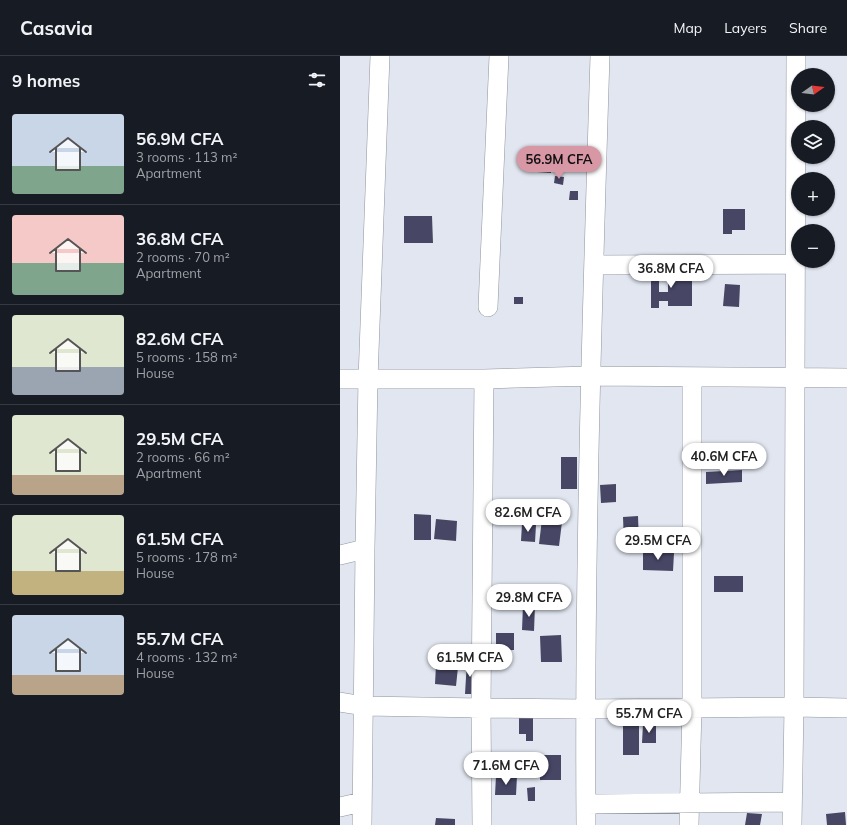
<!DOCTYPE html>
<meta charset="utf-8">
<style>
:root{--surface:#171b24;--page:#20242c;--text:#f1f3f6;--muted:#9ea1a6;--line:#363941;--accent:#d797a5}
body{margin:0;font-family:Mulish,sans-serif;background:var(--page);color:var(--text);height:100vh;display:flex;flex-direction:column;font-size:15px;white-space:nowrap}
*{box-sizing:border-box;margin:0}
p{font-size:13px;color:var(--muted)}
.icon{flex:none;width:22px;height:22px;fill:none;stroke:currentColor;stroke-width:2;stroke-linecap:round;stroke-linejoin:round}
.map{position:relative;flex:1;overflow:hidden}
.details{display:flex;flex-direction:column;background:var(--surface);width:340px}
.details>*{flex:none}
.needle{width:26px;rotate:76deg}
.controls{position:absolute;left:451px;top:12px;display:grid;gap:8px}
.controls a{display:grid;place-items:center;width:44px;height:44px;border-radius:50%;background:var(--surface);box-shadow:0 1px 3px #0004;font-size:20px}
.price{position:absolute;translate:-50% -34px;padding:0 9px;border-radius:14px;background:#fff;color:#222;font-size:13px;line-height:26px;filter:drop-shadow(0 1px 2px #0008)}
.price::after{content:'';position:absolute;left:50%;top:24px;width:12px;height:9px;margin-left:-6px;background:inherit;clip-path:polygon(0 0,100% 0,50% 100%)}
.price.selected{background:var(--accent);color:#111}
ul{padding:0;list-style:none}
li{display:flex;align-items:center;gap:12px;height:100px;padding:0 12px}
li+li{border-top:1px solid var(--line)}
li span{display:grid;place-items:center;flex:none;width:112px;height:80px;border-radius:4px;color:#555}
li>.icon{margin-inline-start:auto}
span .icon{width:48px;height:48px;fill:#fffc;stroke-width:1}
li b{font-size:17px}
h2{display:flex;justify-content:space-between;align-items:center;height:48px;padding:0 12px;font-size:17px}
header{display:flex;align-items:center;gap:24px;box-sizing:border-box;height:56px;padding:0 20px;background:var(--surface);border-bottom:1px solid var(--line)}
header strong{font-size:19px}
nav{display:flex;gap:22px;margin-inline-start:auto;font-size:14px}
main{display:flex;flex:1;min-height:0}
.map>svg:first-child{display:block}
.building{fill:#474665}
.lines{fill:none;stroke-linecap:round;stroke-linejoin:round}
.minor-casing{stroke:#8f949d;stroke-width:20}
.minor{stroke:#fff;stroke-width:19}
</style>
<header>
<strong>Casavia</strong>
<nav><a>Map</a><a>Layers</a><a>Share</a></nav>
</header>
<main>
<section class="details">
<h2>9 homes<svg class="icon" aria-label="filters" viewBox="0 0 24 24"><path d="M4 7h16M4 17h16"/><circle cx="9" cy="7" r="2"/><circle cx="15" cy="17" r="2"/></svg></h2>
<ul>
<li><span style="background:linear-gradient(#c9d6e8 65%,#7fa58c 0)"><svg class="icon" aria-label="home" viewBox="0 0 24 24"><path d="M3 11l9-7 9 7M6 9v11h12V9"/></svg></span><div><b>56.9M CFA</b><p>3 rooms · 113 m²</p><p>Apartment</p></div></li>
<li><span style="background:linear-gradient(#f6c9c9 60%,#7fa58c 0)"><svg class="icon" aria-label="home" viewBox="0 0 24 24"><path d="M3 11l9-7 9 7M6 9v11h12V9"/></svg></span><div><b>36.8M CFA</b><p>2 rooms · 70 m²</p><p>Apartment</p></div></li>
<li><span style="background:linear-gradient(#dfe7d0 65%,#9aa5b1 0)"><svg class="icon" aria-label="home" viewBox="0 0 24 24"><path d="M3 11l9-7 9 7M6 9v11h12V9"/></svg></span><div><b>82.6M CFA</b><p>5 rooms · 158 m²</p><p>House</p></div></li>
<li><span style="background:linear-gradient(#dfe7d0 75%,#b9a48a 0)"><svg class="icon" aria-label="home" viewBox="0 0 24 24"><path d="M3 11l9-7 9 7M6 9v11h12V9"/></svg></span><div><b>29.5M CFA</b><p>2 rooms · 66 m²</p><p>Apartment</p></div></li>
<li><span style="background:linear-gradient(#dfe7d0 70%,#c2b280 0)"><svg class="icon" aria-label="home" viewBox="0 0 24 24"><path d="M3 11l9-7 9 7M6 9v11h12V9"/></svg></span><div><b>61.5M CFA</b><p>5 rooms · 178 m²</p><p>House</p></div></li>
<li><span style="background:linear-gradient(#c9d6e8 75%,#b9a48a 0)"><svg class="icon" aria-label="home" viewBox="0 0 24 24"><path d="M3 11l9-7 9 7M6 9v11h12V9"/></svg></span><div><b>55.7M CFA</b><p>4 rooms · 132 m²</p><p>House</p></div></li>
</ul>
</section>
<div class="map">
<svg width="507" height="769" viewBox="0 0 507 769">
<rect width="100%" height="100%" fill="#e1e6f0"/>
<path class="building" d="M221,92H238L239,114H221Z
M198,102L211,103V117L197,116Z
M215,120L224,121L223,129L214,127Z
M230,135H238V144H229Z
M383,153H405V174H392V178H383Z
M64,160H92L93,187H64Z
M311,211H325V221H319V236H328V219L352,218V250H328V245H319V252H311Z
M385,228L400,229L399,251L383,250Z
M174,241H183V248H174Z
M221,401H237V433H221Z
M402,414V426L366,428V416Z
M276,428V446L261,447L260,429Z
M74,458L91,459V484H74Z
M298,460L299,487H284L283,461Z
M96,463L117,465L116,485L94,483Z
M202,463L222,466L219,490L199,488Z
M182,468L196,469L195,486L181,485Z
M303,496L334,497L333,515L303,514Z
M374,520H403V536H374Z
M183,549H195L194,575L182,574Z
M156,577H174V594L156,595Z
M221,579L222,606H201L200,580Z
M127,605L135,606L134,638H125Z
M96,609L118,611L116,630L95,628Z
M179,659H193V685H186V678H179Z
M283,668H299V699H283Z
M303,668L316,669V687H302Z
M200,699H221V724H200Z
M156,720H177L176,739H155Z
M195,731V745H188L187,732Z
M505,756L506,769H487L486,758Z
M407,757L422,758L420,769H405Z
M96,762L115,763V769H95Z"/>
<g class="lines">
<defs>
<path id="minor" d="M254,209L456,208
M148,251L159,0
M0,323H144L250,320L507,322
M0,499L25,493
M0,646L24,650L141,652L246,653L454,651L507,652
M246,748L452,746
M0,751L22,746
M22,769L25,493L28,323L40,0
M142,769L141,652L144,323
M246,769C244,513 252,256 260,0
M349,769L352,652V322
M452,769L454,651L456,0"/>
</defs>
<use href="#minor" class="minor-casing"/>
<use href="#minor" class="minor"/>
</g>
</svg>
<div class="controls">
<a><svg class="needle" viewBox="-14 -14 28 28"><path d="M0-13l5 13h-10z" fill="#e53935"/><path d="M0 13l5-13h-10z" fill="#9ea1a6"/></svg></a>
<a><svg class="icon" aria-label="layers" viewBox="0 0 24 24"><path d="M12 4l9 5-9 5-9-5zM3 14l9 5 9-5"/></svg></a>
<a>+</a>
<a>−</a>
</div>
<b class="price selected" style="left:219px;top:124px">56.9M CFA</b>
<b class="price" style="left:331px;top:233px">36.8M CFA</b>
<b class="price" style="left:384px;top:421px">40.6M CFA</b>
<b class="price" style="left:188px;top:477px">82.6M CFA</b>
<b class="price" style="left:318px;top:505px">29.5M CFA</b>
<b class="price" style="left:189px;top:562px">29.8M CFA</b>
<b class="price" style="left:130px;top:622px">61.5M CFA</b>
<b class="price" style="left:309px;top:678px">55.7M CFA</b>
<b class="price" style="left:166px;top:730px">71.6M CFA</b>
</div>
</main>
